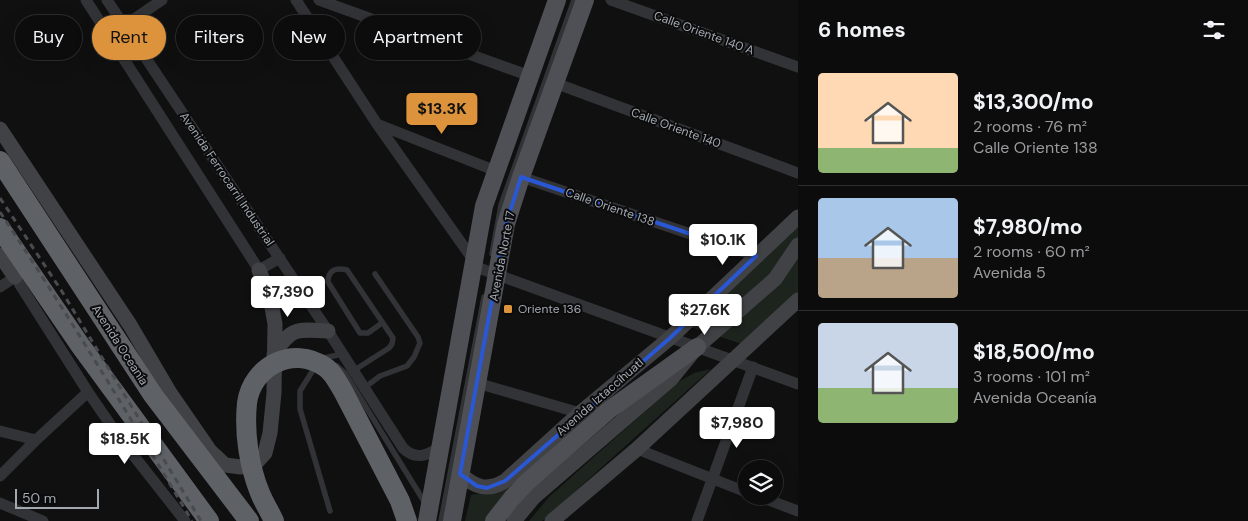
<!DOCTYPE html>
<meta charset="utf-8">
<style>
:root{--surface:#0c0c0d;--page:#1a1a1b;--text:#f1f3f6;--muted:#9a9b9d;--line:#2c2c2e;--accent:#dd933c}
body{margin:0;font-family:"DM Sans",sans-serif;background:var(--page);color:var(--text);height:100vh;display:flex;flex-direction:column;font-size:19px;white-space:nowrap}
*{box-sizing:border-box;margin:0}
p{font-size:16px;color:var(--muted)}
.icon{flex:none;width:28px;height:28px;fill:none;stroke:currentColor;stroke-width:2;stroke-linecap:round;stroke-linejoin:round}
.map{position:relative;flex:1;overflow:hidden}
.panel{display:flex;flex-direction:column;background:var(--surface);width:450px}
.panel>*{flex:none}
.hud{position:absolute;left:15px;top:15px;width:475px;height:45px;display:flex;gap:10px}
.buttons{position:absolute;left:738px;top:460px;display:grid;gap:10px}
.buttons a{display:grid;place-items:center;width:45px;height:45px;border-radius:50%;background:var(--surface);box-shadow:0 5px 20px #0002,0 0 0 1px var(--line);font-size:25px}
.scale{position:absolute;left:15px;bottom:12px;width:84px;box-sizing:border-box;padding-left:5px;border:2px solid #a3a9b1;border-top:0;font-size:14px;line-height:18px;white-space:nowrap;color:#a3a9b1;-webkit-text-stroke:4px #0b0b0c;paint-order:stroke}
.price{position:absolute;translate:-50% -42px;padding:0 11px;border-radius:5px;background:#fff;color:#222;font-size:16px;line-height:32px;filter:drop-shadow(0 1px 2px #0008)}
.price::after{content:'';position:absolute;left:50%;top:30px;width:15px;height:11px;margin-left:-8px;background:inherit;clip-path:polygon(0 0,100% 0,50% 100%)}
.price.active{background:var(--accent);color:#111}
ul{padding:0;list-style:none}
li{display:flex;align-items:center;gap:15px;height:125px;padding:0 20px}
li+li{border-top:1px solid var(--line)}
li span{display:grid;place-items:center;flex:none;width:140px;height:100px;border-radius:5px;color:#555}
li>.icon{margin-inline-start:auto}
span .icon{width:60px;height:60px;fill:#fffc;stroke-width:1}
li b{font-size:21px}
h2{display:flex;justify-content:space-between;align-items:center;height:60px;padding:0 20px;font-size:21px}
.chip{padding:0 18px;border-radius:22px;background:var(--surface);box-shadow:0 5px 20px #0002,0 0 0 1px var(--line);font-size:18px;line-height:45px}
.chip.active{background:var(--accent);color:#111}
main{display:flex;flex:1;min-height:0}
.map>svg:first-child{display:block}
.green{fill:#1d241d}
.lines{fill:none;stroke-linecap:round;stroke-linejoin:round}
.lane{stroke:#323336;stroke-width:5.5}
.street{stroke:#323336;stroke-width:11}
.secondary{stroke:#404246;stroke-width:15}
.primary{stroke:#4e5055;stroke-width:18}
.highway{stroke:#5e6166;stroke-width:20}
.rail{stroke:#494b4f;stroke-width:3;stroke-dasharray:6 5;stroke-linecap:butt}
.highway-bridge{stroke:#5e6166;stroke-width:20}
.marked{fill:none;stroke:#2a57d4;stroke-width:4;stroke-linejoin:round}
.poi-dot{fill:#dd933c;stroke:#0b0b0c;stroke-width:2}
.labels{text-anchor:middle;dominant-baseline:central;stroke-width:4;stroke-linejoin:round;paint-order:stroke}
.street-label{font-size:12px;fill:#a3a9b1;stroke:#0b0b0c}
.poi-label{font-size:12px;fill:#a3a9b1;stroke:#0b0b0c;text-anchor:start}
</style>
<main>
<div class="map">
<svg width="798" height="521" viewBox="0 0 798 521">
<rect width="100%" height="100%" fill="#101011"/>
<path class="green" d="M798,224V296L742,344L690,327Z
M711,369L542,521H529L549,497L678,382L694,373Z
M519,483L486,521H465L471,495L495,491Z"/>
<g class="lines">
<path class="lane" d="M492,254L501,205L574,0
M320,359L342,354
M337,366L345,373L425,503
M315,367L300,391V409L330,511
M353,371L389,348L392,344L393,338L347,270C336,267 328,270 328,282L360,333H368L382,323
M364,388L380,376L407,366L414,357L420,343L418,337L375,274
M441,521L484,297"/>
<path class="street" d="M86,0L259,270L280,258
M107,0L328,331L403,448C416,461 429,455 441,446
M296,0L377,124L479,268L798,384
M319,0L530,76
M611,0L798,67
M109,36L162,0
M555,83L798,173
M377,124L496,171
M521,177L756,256
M0,287L15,277L88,392L119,437L185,521
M477,383L580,413
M0,431L36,440
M637,449L746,492
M0,476L36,440L88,392
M758,496L798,511
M0,503L43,521
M697,521L753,367"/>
<path class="secondary" d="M0,129L130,325L170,393L210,451L225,465L241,467L255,464L265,453L270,433L274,393L275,324L271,302L259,270
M0,255L15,277
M274,355C290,327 298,329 328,331
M460,474C475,487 487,492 505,481L580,413L670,338L798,217
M514,521L534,497L671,379L697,347L775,279L798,245
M552,521L637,449L798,300"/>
<path class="primary" d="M427,521L484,206L557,0
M452,521L506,224L521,177L585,0
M494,521L512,498L526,483L609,410L697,347"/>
<path class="highway" d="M0,161L153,395L249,521
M0,228L80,345L209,521"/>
<path class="rail" d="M0,198L61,290L201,521
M0,212C67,313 130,417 192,521"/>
<path class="highway-bridge" d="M274,521C270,512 264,503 260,493C249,466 244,433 247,403C252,366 293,345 325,367C333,372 338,383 343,391L400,501L407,521"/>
</g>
<path class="marked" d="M521,177L756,256L670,338L505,481L487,488L477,486L460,474L506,224Z"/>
<rect class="poi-dot" x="503" y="304" width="10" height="10" rx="2.5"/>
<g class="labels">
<g class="street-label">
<text transform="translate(704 33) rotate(20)">Calle Oriente 140 A</text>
<text transform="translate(676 128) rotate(20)">Calle Oriente 140</text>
<text transform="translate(227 179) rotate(56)">Avenida Ferrocarril Industrial</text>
<text transform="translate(610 207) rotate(19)">Calle Oriente 138</text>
<text transform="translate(502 256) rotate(-79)">Avenida Norte 17</text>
<text transform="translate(120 345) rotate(57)">Avenida Oceanía</text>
<text transform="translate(600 397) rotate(-41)">Avenida Iztaccíhuatl</text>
</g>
<g class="poi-label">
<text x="518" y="309">Oriente 136</text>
</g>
</g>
</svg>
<div class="buttons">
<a><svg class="icon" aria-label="layers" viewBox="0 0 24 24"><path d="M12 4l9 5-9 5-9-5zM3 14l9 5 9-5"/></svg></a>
</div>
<div class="scale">50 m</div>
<b class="price active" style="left:442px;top:135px">$13.3K</b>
<b class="price" style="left:723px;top:266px">$10.1K</b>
<b class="price" style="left:288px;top:318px">$7,390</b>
<b class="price" style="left:705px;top:336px">$27.6K</b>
<b class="price" style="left:737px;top:449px">$7,980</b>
<b class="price" style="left:125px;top:465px">$18.5K</b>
<div class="hud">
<a class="chip">Buy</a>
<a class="chip active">Rent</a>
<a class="chip">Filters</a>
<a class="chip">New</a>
<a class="chip">Apartment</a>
</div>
</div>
<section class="panel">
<h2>6 homes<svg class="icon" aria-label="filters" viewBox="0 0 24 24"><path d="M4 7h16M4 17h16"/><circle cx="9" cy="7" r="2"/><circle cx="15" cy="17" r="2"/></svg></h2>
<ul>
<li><span style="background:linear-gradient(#ffd9b3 75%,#8fb573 0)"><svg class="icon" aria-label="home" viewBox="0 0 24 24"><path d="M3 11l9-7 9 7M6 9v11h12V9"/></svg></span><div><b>$13,300/mo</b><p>2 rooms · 76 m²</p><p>Calle Oriente 138</p></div></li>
<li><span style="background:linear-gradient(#a9c7e8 60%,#b9a48a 0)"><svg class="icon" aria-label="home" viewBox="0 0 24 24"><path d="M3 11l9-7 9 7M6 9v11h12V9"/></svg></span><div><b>$7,980/mo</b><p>2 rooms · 60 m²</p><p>Avenida 5</p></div></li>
<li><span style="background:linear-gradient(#c9d6e8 65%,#8fb573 0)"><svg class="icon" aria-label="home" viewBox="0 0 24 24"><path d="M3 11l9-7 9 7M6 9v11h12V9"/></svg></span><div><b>$18,500/mo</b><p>3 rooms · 101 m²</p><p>Avenida Oceanía</p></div></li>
</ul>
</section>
</main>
